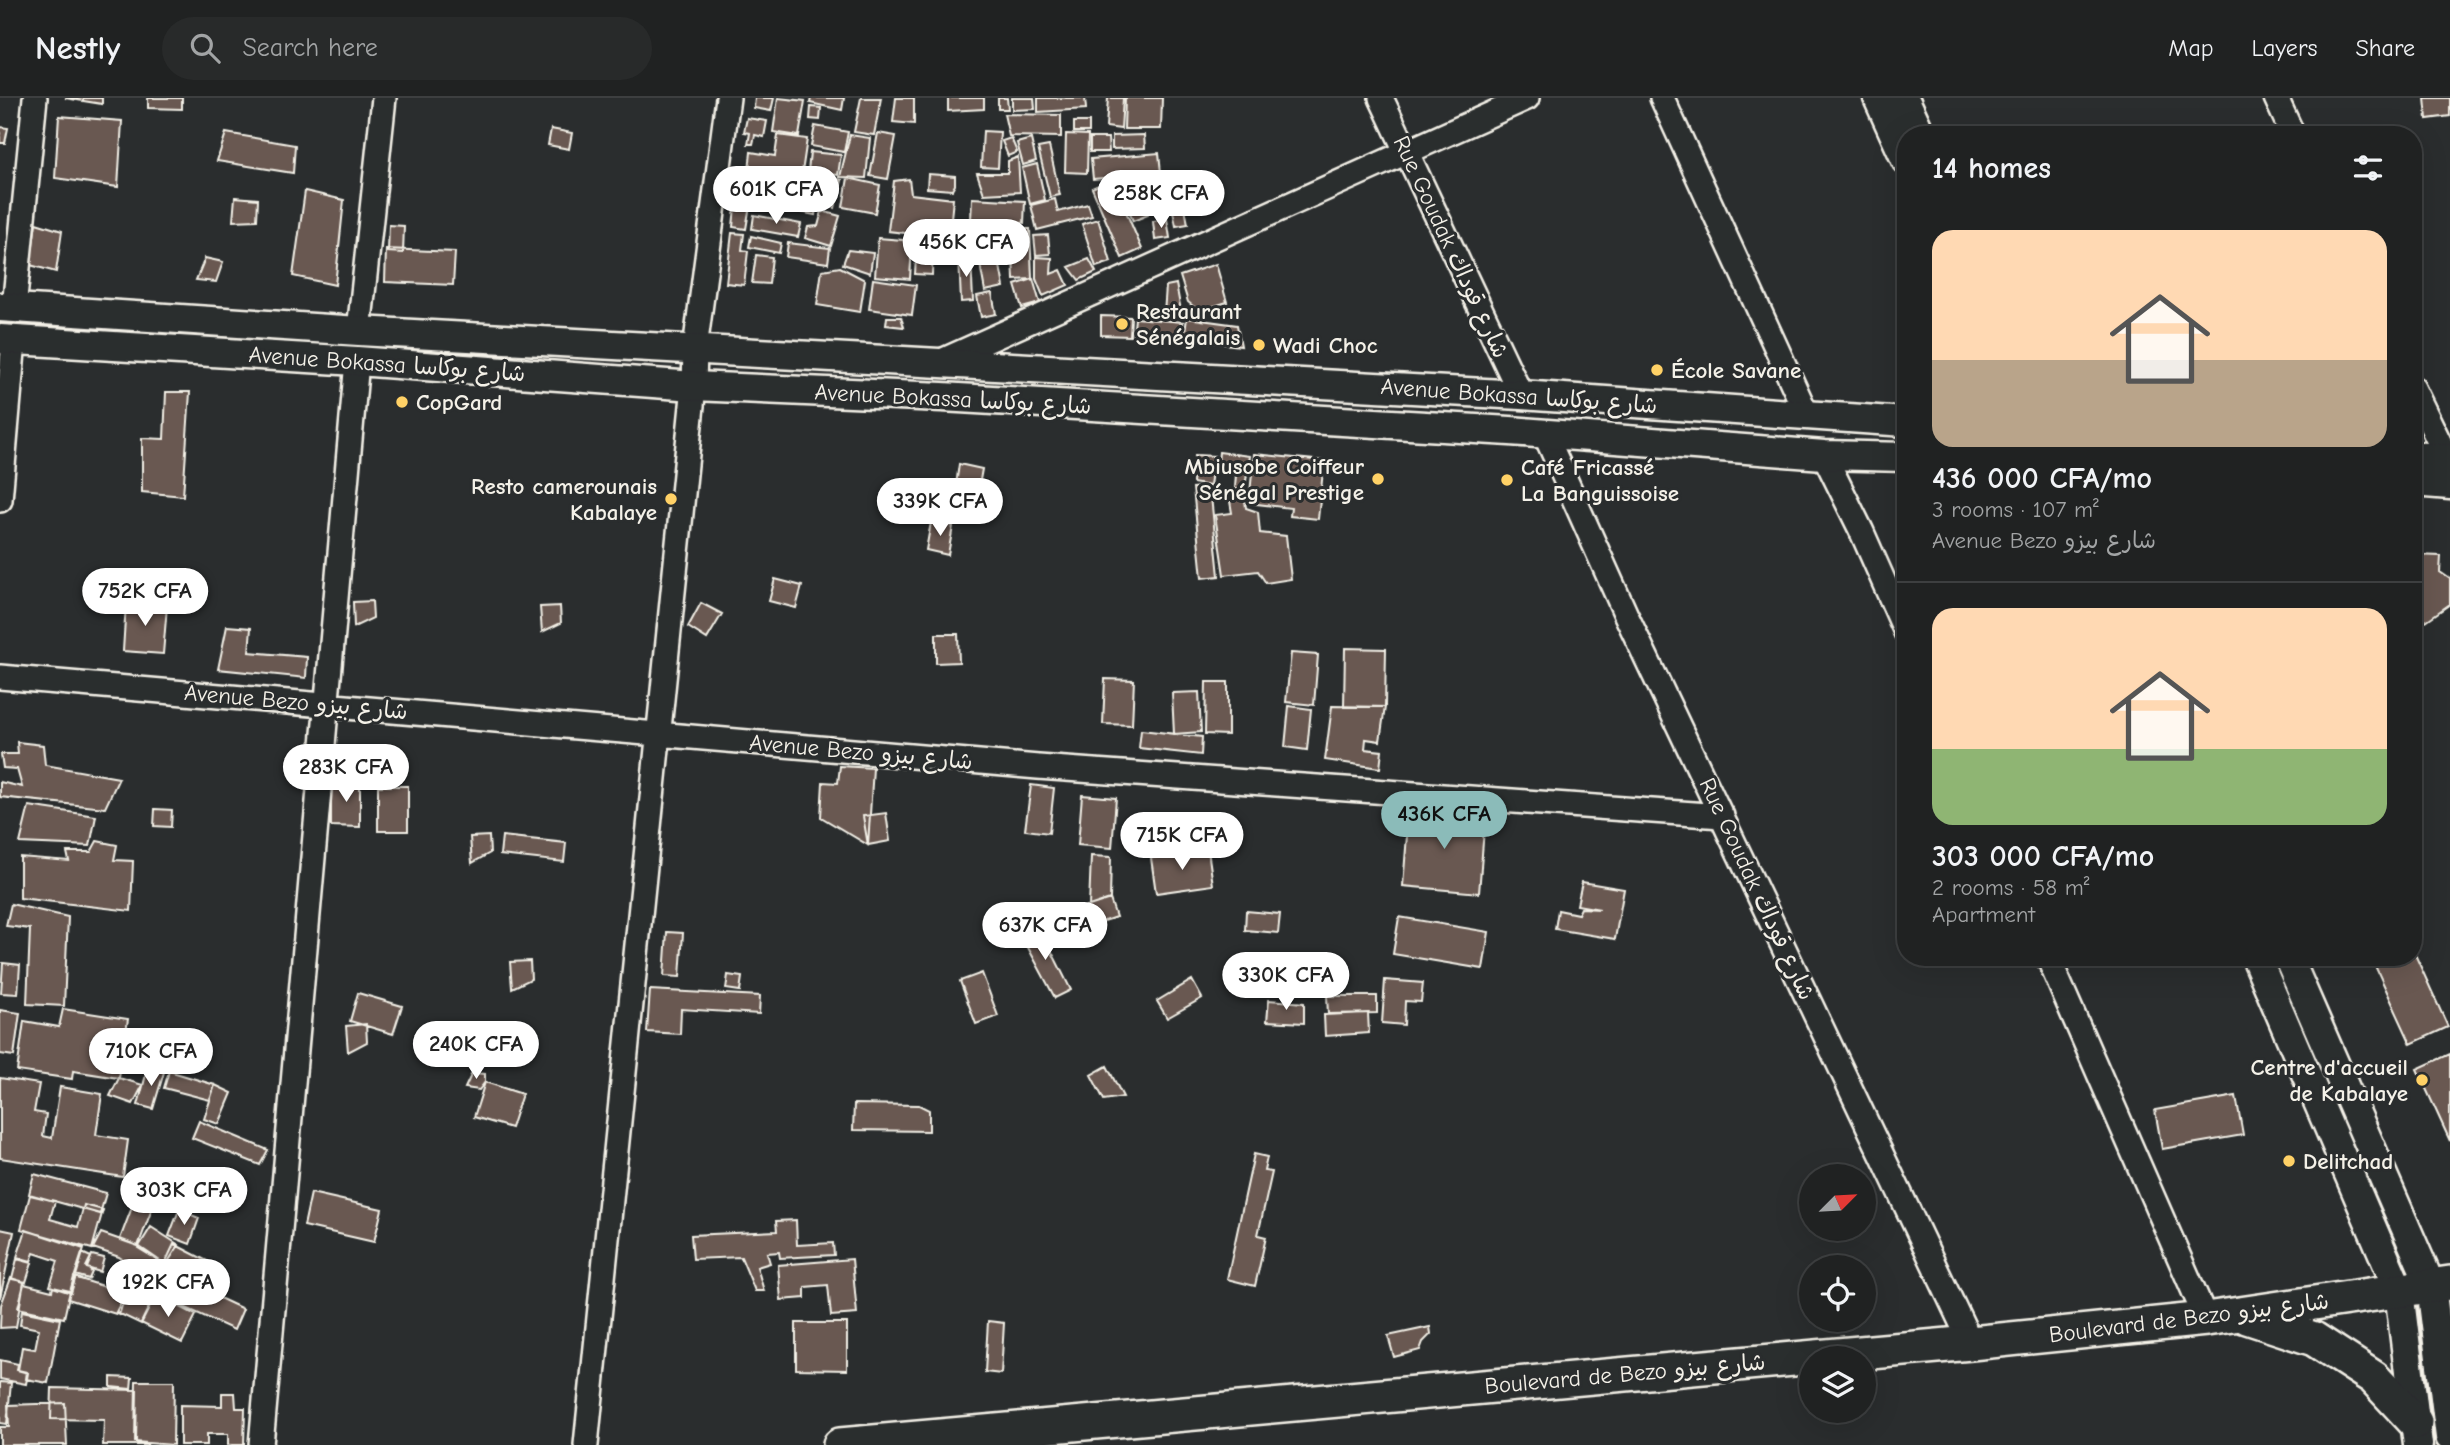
<!DOCTYPE html>
<meta charset="utf-8">
<style>
:root{--surface:#202222;--page:#282a2a;--text:#f1f3f6;--muted:#a2a4a5;--line:#3d3f40;--accent:#8bbbb9}
body{margin:0;font-family:"Comic Neue","Playpen Sans Arabic",sans-serif;background:var(--page);color:var(--text);height:100vh;display:flex;flex-direction:column;font-size:26px;white-space:nowrap}
*{box-sizing:border-box;margin:0}
p{font-size:23px;color:var(--muted)}
.icon{flex:none;width:38px;height:38px;fill:none;stroke:currentColor;stroke-width:2;stroke-linecap:round;stroke-linejoin:round}
.map{position:relative;flex:1;overflow:hidden}
.sheet{position:absolute;left:1897px;top:28px;width:525px;height:840px;display:flex;flex-direction:column;background:var(--surface);border-radius:28px;box-shadow:0 7px 28px #0002,0 0 0 2px var(--line)}
.sheet>*{flex:none}
.needle{width:46px;rotate:66deg}
.buttons{position:absolute;left:1799px;top:1066px;display:grid;gap:14px}
.buttons a{display:grid;place-items:center;width:77px;height:77px;border-radius:50%;background:var(--surface);box-shadow:0 7px 28px #0002,0 0 0 2px var(--line);font-size:35px}
.price{position:absolute;translate:-50% -60px;padding:0 16px;border-radius:24px;background:#fff;color:#222;font-size:23px;line-height:46px;filter:drop-shadow(0 2px 4px #0008)}
.price::after{content:'';position:absolute;left:50%;top:42px;width:21px;height:16px;margin-left:-10px;background:inherit;clip-path:polygon(0 0,100% 0,50% 100%)}
.price.current{background:var(--accent);color:#111}
ul{padding:0;list-style:none}
li{display:grid;align-content:center;gap:14px;height:371px;padding:0 35px}
li+li{border-top:2px solid var(--line)}
li span{display:grid;place-items:center;height:217px;border-radius:21px;color:#555}
li>.icon{margin-inline-start:auto}
span .icon{width:126px;height:126px;fill:#fffc;stroke-width:1}
li b{font-size:30px}
h2{display:flex;justify-content:space-between;align-items:center;height:84px;padding:0 35px;font-size:30px}
header{display:flex;align-items:center;gap:42px;box-sizing:border-box;height:98px;padding:0 35px;background:var(--surface);border-bottom:2px solid var(--line)}
header strong{font-size:33px}
nav{display:flex;gap:38px;margin-inline-start:auto;font-size:24px}
.search{width:490px;height:63px;background:var(--page);display:flex;align-items:center;gap:18px;box-sizing:border-box;padding:0 24px;border-radius:38px;color:var(--muted);font-size:26px}
.map>svg:first-child{display:block}
.building{fill:#695851;stroke:#f4f1e8;stroke-width:2}
.lines{fill:none;stroke-linecap:round;stroke-linejoin:round}
.minor-casing{stroke:#f4f1e8;stroke-width:28}
.tertiary-casing{stroke:#f4f1e8;stroke-width:33}
.secondary-casing{stroke:#f4f1e8;stroke-width:38}
.minor{stroke:#2a2d2e;stroke-width:23}
.tertiary{stroke:#2a2d2e;stroke-width:28}
.secondary{stroke:#2a2d2e;stroke-width:33}
.poi-dot{fill:#ffd166;stroke:#2a2d2e;stroke-width:2.5}
.labels{text-anchor:middle;dominant-baseline:central;stroke-width:6;stroke-linejoin:round;paint-order:stroke}
.street-label{font-size:23px;fill:#f4f1e8;stroke:#2a2d2e}
.poi-label{font-size:23px;font-weight:bold;fill:#f4f1e8;stroke:#2a2d2e;text-anchor:start}
</style>
<header>
<strong>Nestly</strong>
<div class="search"><svg class="icon" aria-label="search" viewBox="0 0 24 24"><circle cx="10" cy="10" r="6"/><path d="M15 15l6 6"/></svg>Search here</div>
<nav><a>Map</a><a>Layers</a><a>Share</a></nav>
</header>
<div class="map">
<svg width="2450" height="1347" viewBox="0 0 2450 1347">
<rect width="100%" height="100%" fill="#2a2d2e"/>
<filter id="ink" filterUnits="userSpaceOnUse"><feTurbulence type="fractalNoise" baseFrequency=".0143" numOctaves="2"/><feDisplacementMap in="SourceGraphic" scale="14" xChannelSelector="R" yChannelSelector="G"/><feConvolveMatrix kernelMatrix="1 2 1 2 8 2 1 2 1" color-interpolation-filters="sRGB"/></filter>
<g filter="url(#ink)">
<path class="building" d="M65,0H102V6Z
M148,0H182V11L148,10Z
M755,0H774L771,13L754,10Z
M778,0L805,3L799,38L773,34Z
M811,0H844L842,12L810,5Z
M861,0H881L874,37L854,34Z
M896,0H914V26L893,24Z
M948,0H984V11L948,13Z
M998,0H1007L1008,11H998Z
M1012,0H1034L1035,11L1012,12Z
M1038,0H1085L1086,11L1038,14Z
M1108,0H1123L1121,31L1106,29Z
M1125,0H1162L1161,31H1124Z
M2425,0H2450V18L2427,21Z
M811,9L821,10L820,22L810,21Z
M1004,16L1061,17V39L1009,38Z
M59,18L122,23L118,89L55,80Z
M747,20L767,23L764,39L755,37L753,46H748L750,35L744,34Z
M1074,24H1089V34H1074Z
M815,28L848,34L844,54L811,48Z
M0,29L8,30L5,45H0Z
M551,31L572,35L569,51L548,47Z
M983,33L1000,34L998,70L981,69Z
M226,35L295,47L293,75L217,63Z
M878,35L896,38L888,81L870,78Z
M1066,36L1088,37L1087,75L1065,74Z
M778,37L807,41L801,81L749,73L751,54L775,58Z
M850,37L870,40L866,80L840,79Z
M1144,37L1145,50L1112,51V38Z
M1011,40L1017,54L1008,58L1002,43Z
M1090,40H1108L1109,54H1090Z
M1031,41L1036,63L1023,67L1017,45Z
M1049,48L1060,97L1050,99L1038,50Z
M810,54L841,57L838,77L808,74Z
M1159,55L1161,75L1093,81L1091,61Z
M1018,59L1020,94L984,96L977,75H1008V63Z
M1037,66L1045,102L1030,106L1022,70Z
M928,76L955,78V87L952,92L927,90Z
M750,78L801,83L800,97L749,93Z
M806,79L821,82L815,117L800,114Z
M828,79L842,82L835,110L822,106Z
M848,80L880,87L875,115L843,109Z
M909,81L911,96L953,101L949,140L888,133L894,83Z
M1112,81L1142,151L1122,160L1092,90Z
M1134,83L1148,117L1133,123L1120,89Z
M305,93L344,102L335,187L293,178Z
M768,96L799,101L798,113L766,108Z
M235,99L258,101L257,122L233,123Z
M736,99L751,101L746,131L733,129Z
M972,100L1025,103L1024,125L971,122Z
M1183,100L1188,126L1176,128L1171,103Z
M1055,101L1058,114L1088,106L1092,118L1037,132L1031,107Z
M822,113L840,118L831,148L805,140L808,129L818,128Z
M754,117L801,126L798,139L752,131Z
M1098,121L1111,164L1096,169L1082,126Z
M1167,121L1170,140L1155,142L1153,123Z
M36,125L62,133L56,174L30,167Z
M389,127L404,128L403,155L388,154Z
M1012,131H1030L1032,181L1014,182Z
M732,135L744,136L742,152L748,153L744,187L726,185Z
M1048,137L1050,156L1036,157L1034,138Z
M751,138L781,145L779,155L749,149Z
M878,140L903,142L912,146L910,181L875,178Z
M788,145L830,150L828,165L786,159Z
M917,145L927,146L933,149L932,177L915,176Z
M386,151L455,154L453,187L385,184Z
M848,152L873,155L870,175L843,166Z
M997,152L1004,189L985,193L978,155Z
M756,157L772,159L769,186L752,185Z
M971,158L973,203L961,204L959,159Z
M1036,159L1052,160L1051,176L1061,172L1068,187L1043,198L1036,181Z
M205,160L223,164L216,184L196,182Z
M1089,161L1096,174L1079,182L1069,169Z
M1216,166L1227,204L1199,213L1188,204L1180,178Z
M840,169L865,182L860,214L817,207L822,172Z
M873,181L916,187L912,217L869,211Z
M1033,181L1040,205L1022,210L1015,187Z
M1176,186L1182,218L1164,216L1166,188Z
M992,195L996,216L981,219L977,198Z
M1101,218L1131,219L1130,238L1101,237Z
M887,219H901L904,229L886,227Z
M1135,220L1183,224L1180,244L1133,240Z
M1187,220L1237,227L1241,248L1184,241Z
M166,294H190L183,398L142,394V340L164,341Z
M1219,354L1250,358L1244,395L1235,390L1236,376L1217,374Z
M1254,356L1324,363L1318,421L1290,418L1291,410L1249,405Z
M1195,357L1214,358L1210,388L1193,385Z
M959,366L982,371L977,399L955,394Z
M1210,388L1219,478L1202,480L1193,390Z
M1244,395L1246,410L1258,414L1260,435L1286,438L1291,481L1266,485L1258,473L1224,477L1215,417L1232,415L1229,397Z
M931,424L953,428L948,457L926,452Z
M2413,430H2416L2415,457L2441,458L2440,474L2450,481V506L2426,523L2413,520Z
M775,481L802,488L796,510L769,503Z
M372,503L373,520L354,529L353,504Z
M126,505L167,508L163,556L123,553Z
M701,505L722,516L707,541L688,529Z
M560,508L561,525L542,534L540,509Z
M227,528L251,530L249,554L307,559L306,580L218,571Z
M936,536H958L959,564L936,565Z
M1345,550L1386,551L1385,609H1344Z
M1291,555L1318,557L1314,607L1286,604Z
M1105,581L1134,582L1132,627L1103,626Z
M1206,584H1228V637L1205,636Z
M1199,594L1201,634L1174,636L1172,595Z
M1289,608L1311,611L1307,652L1285,649Z
M1332,608L1385,609L1380,643L1366,641L1365,651L1382,653L1380,670L1325,662Z
M1141,632L1202,639L1201,657L1139,650Z
M17,644L43,647L45,667L119,680L105,710L0,699V684L22,689L17,671L3,670L1,656H18Z
M840,668L873,670L868,747L821,719L823,684L838,685Z
M331,683H360V729L331,728Z
M1031,687L1054,690L1049,735L1025,732Z
M378,688H408V733H378Z
M1082,697L1116,700L1112,750L1078,747Z
M29,708L96,718L90,748L20,745Z
M155,711L172,712L171,729L154,728Z
M1409,712L1485,718L1479,795L1403,788Z
M886,715L890,743L868,747L863,718Z
M1157,715L1181,716L1180,748L1155,746Z
M489,738L490,755L472,765L470,739Z
M502,738L566,745L564,764L500,757Z
M97,743L117,747L114,762L133,763L131,813L20,800V759L69,763L67,754H91Z
M1208,752L1213,787L1156,795L1151,760Z
M1091,758L1111,759L1110,801L1089,808Z
M1582,784L1624,791L1615,841L1555,831L1558,812L1578,816L1581,810L1600,811L1577,807Z
M1110,801L1116,819L1077,832L1071,814Z
M11,806L68,819L64,908L27,906L30,831L6,828Z
M1246,813L1280,816L1278,835L1245,832Z
M1399,819L1489,834L1483,871L1393,856Z
M1029,826L1038,845L1046,842L1071,892L1055,900L1017,829Z
M667,834L683,835L680,879L664,878Z
M2413,852L2448,929L2411,946L2371,859H2413Z
M530,863L531,881L512,890L510,864Z
M1312,863L1336,865L1333,895L1309,892Z
M3,865L20,867L18,896L1,895Z
M982,875L998,918L976,926L960,883Z
M728,877L742,879L740,893L726,891Z
M1192,882L1202,900L1167,920L1157,903Z
M1385,882L1423,885L1421,904L1405,903L1404,927L1382,925Z
M650,892L760,898L759,916L681,911L680,936L647,934Z
M358,895L402,908L393,936L350,923Z
M1327,898H1377V915L1328,916Z
M1269,902L1304,905V925L1267,923Z
M63,911L128,921L119,980L73,973L72,981L17,973L24,923L59,929Z
M0,912L20,915L14,958L0,956Z
M1368,915L1369,935L1325,938L1324,917Z
M366,926L367,944L348,954L346,928Z
M2450,956V1043L2417,971Z
M1107,968L1123,999L1104,1002L1091,977Z
M148,969L164,974L153,1011L138,1007Z
M169,973L215,987L210,1002L164,990Z
M472,975L485,976V984L479,992L465,990Z
M0,980L39,986L34,1014L46,1016L43,1038L52,1040L60,989L102,996L96,1037L128,1042L123,1079L0,1060Z
M119,980L143,987L133,1006L110,998Z
M485,984L522,996L511,1030L474,1019Z
M215,987L232,995L219,1026L204,1021Z
M2236,998L2243,1037L2162,1051L2155,1012Z
M854,1006L919,1007L929,1012V1033L853,1032Z
M199,1023L268,1052L260,1067L192,1040Z
M1254,1056L1267,1059L1264,1073L1272,1074L1258,1137L1266,1139L1255,1188L1227,1181Z
M143,1073L191,1092L183,1113L135,1094Z
M34,1076L106,1095L100,1116L29,1096Z
M311,1095L382,1111L374,1144L304,1128Z
M137,1096L155,1103L138,1148L120,1141Z
M30,1097L55,1103L50,1121L78,1129L84,1107L103,1112L92,1151L21,1131Z
M179,1112L199,1120L190,1146L169,1138Z
M796,1122L797,1147L833,1145L834,1157L780,1160L779,1154L767,1155L770,1165L757,1169L764,1193H755L741,1159L693,1161L691,1137L777,1133L776,1123Z
M151,1129L179,1147L166,1167L138,1150Z
M0,1131L14,1134L0,1200Z
M26,1132L84,1151L71,1195L50,1188L58,1163L34,1155L31,1163L17,1159Z
M101,1135L138,1148L166,1167L155,1185L119,1159L93,1150Z
M174,1146L209,1164L198,1186L184,1178L171,1205L151,1195Z
M82,1155L91,1159L86,1169L92,1174L89,1181L75,1177Z
M92,1157L104,1160L100,1174L87,1170Z
M17,1161L32,1165L26,1184L12,1181Z
M852,1161L857,1216L831,1218L828,1187L805,1189V1200L781,1202L778,1167Z
M135,1176L160,1189L141,1226L116,1214Z
M74,1179L115,1192L123,1181L129,1186L119,1217L68,1201Z
M11,1180L24,1184L16,1229L0,1230L1,1207Z
M181,1182L243,1211L234,1232L171,1203Z
M24,1186L52,1193L53,1189L70,1193L64,1220L18,1210Z
M155,1196L196,1217L182,1245L141,1225Z
M22,1213L60,1221L48,1285L26,1281L27,1274L18,1272L22,1249L35,1251L39,1231L20,1227Z
M988,1223L1004,1225L1001,1276L985,1274Z
M796,1225H847V1272L796,1271Z
M1430,1229L1431,1236L1423,1244L1420,1252L1394,1259L1388,1238Z
M0,1262L18,1266L17,1272L28,1275L26,1286L0,1281Z
M111,1279L132,1280L131,1291L111,1289Z
M136,1283H174L173,1347L135,1344Z
M0,1284L11,1285L7,1326L0,1325Z
M52,1290L137,1292L136,1345L148,1347H103L104,1322L51,1321Z
M222,1295H235L236,1310H245L244,1347H228V1336H207V1347H180V1307L222,1308Z
M65,1305L67,1347H0V1329H9L8,1307Z"/>
<g class="lines">
<defs>
<path id="minor" d="M1381,0L1521,297
M1662,0L1807,317
M2276,0L2293,37
M14,210L35,0
M359,233L384,0
M937,265L1527,0
M2413,290L2447,360
M1545,336L1626,517L1971,1245
M1824,357L1861,432L1906,534
M0,402L14,242
M0,579L1038,669L1722,718
M2048,859L2206,1221
M261,1347L357,263
M586,1347L694,288L695,251L728,0"/>
<path id="tertiary" d="M1878,0L1906,62
M1904,0L1921,37
M0,209L359,233L1521,297L1906,324
M0,241L357,263L694,288L942,299L1510,333L1824,357L1906,359
M2413,358L2450,361
M2413,384L2450,387
M2256,859L2399,1193L2418,1347
M2288,859L2431,1188L2450,1339"/>
<path id="secondary" d="M2247,1219L2314,1241L2374,1280L2415,1324
M840,1347L1971,1245L2206,1221L2450,1185"/>
</defs>
<use href="#minor" class="minor-casing"/>
<use href="#tertiary" class="tertiary-casing"/>
<use href="#secondary" class="secondary-casing"/>
<use href="#minor" class="minor"/>
<use href="#tertiary" class="tertiary"/>
<use href="#secondary" class="secondary"/>
</g>
</g>
<g class="poi-dot">
<circle cx="1122" cy="226" r="7"/>
<circle cx="1259" cy="247" r="7"/>
<circle cx="1657" cy="272" r="7"/>
<circle cx="402" cy="304" r="7"/>
<circle cx="1378" cy="381" r="7"/>
<circle cx="1507" cy="382" r="7"/>
<circle cx="671" cy="401" r="7"/>
<circle cx="2422" cy="982" r="7"/>
<circle cx="2289" cy="1063" r="7"/>
</g>
<g class="labels">
<g class="street-label">
<text transform="translate(1451 149) rotate(65)">Rue Goudak شارع قوداك</text>
<text transform="translate(387 266) rotate(4)">Avenue Bokassa شارع بوكاسا</text>
<text transform="translate(1519 298) rotate(4)">Avenue Bokassa شارع بوكاسا</text>
<text transform="translate(953 301) rotate(3)">Avenue Bokassa شارع بوكاسا</text>
<text transform="translate(296 604) rotate(5)">Avenue Bezo شارع بيزو</text>
<text transform="translate(861 654) rotate(5)">Avenue Bezo شارع بيزو</text>
<text transform="translate(1757 791) rotate(65)">Rue Goudak شارع قوداك</text>
<text transform="translate(2189 1220) rotate(-7)">Boulevard de Bezo شارع بيزو</text>
<text transform="translate(1625 1276) rotate(-5)">Boulevard de Bezo شارع بيزو</text>
</g>
<g class="poi-label">
<text x="1136" y="213">Restaurant<tspan x="1136" dy="26">Sénégalais</tspan></text>
<text x="1273" y="247">Wadi Choc</text>
<text x="1671" y="272">École Savane</text>
<text x="416" y="304">CopGard</text>
<text x="1364" y="368" text-anchor="end">Mbiusobe Coiffeur<tspan x="1364" dy="26">Sénégal Prestige</tspan></text>
<text x="1521" y="369">Café Fricassé<tspan x="1521" dy="26">La Banguissoise</tspan></text>
<text x="657" y="388" text-anchor="end">Resto camerounais<tspan x="657" dy="26">Kabalaye</tspan></text>
<text x="2408" y="969" text-anchor="end">Centre d'accueil<tspan x="2408" dy="26">de Kabalaye</tspan></text>
<text x="2303" y="1063">Delitchad</text>
</g>
</g>
</svg>
<div class="buttons">
<a><svg class="needle" viewBox="-14 -14 28 28"><path d="M0-13l5 13h-10z" fill="#e53935"/><path d="M0 13l5-13h-10z" fill="#a2a4a5"/></svg></a>
<a><svg class="icon" aria-label="locate" viewBox="0 0 24 24"><circle cx="12" cy="12" r="6"/><path d="M12 2v4M12 18v4M2 12h4M18 12h4"/></svg></a>
<a><svg class="icon" aria-label="layers" viewBox="0 0 24 24"><path d="M12 4l9 5-9 5-9-5zM3 14l9 5 9-5"/></svg></a>
</div>
<b class="price" style="left:776px;top:128px">601K CFA</b>
<b class="price" style="left:1161px;top:132px">258K CFA</b>
<b class="price" style="left:966px;top:181px">456K CFA</b>
<b class="price" style="left:940px;top:440px">339K CFA</b>
<b class="price" style="left:145px;top:530px">752K CFA</b>
<b class="price" style="left:346px;top:706px">283K CFA</b>
<b class="price current" style="left:1444px;top:753px">436K CFA</b>
<b class="price" style="left:1182px;top:774px">715K CFA</b>
<b class="price" style="left:1045px;top:864px">637K CFA</b>
<b class="price" style="left:1286px;top:914px">330K CFA</b>
<b class="price" style="left:476px;top:983px">240K CFA</b>
<b class="price" style="left:151px;top:990px">710K CFA</b>
<b class="price" style="left:184px;top:1129px">303K CFA</b>
<b class="price" style="left:168px;top:1221px">192K CFA</b>
<section class="sheet">
<h2>14 homes<svg class="icon" aria-label="filters" viewBox="0 0 24 24"><path d="M4 7h16M4 17h16"/><circle cx="9" cy="7" r="2"/><circle cx="15" cy="17" r="2"/></svg></h2>
<ul>
<li><span style="background:linear-gradient(#ffd9b3 60%,#b9a48a 0)"><svg class="icon" aria-label="home" viewBox="0 0 24 24"><path d="M3 11l9-7 9 7M6 9v11h12V9"/></svg></span><div><b>436 000 CFA/mo</b><p>3 rooms · 107 m²</p><p>Avenue Bezo شارع بيزو</p></div></li>
<li><span style="background:linear-gradient(#ffd9b3 65%,#8fb573 0)"><svg class="icon" aria-label="home" viewBox="0 0 24 24"><path d="M3 11l9-7 9 7M6 9v11h12V9"/></svg></span><div><b>303 000 CFA/mo</b><p>2 rooms · 58 m²</p><p>Apartment</p></div></li>
</ul>
</section>
</div>
